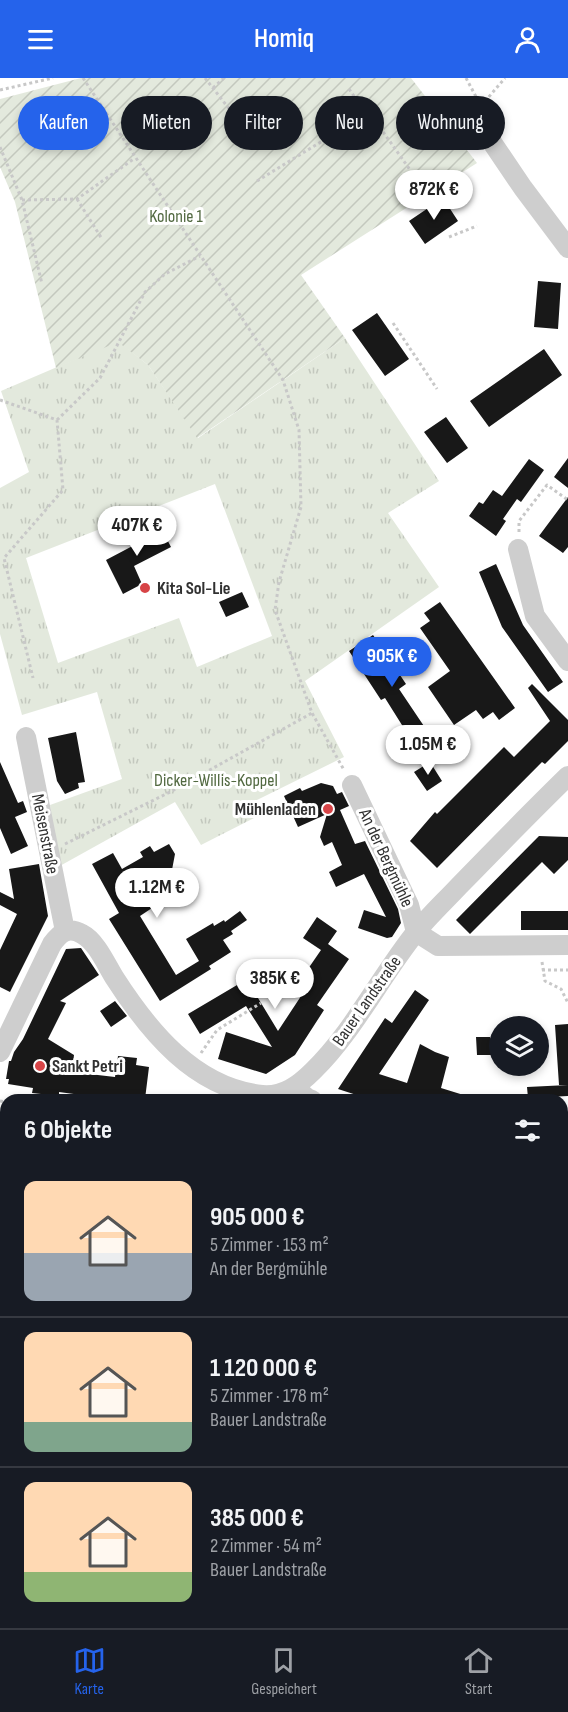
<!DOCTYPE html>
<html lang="de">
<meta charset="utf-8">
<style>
:root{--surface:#171b24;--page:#242831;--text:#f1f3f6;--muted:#9ea1a6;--line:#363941;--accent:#2563eb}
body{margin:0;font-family:"Sofia Sans Condensed",sans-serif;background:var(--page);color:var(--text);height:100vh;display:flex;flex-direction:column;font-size:22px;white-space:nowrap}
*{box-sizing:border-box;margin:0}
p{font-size:20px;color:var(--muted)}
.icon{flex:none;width:33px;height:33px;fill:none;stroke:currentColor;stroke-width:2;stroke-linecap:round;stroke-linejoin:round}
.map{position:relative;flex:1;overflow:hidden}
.sheet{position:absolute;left:0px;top:1016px;width:568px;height:536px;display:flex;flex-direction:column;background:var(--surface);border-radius:18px 18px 0 0;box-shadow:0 3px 9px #0003}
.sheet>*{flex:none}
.banner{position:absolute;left:18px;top:18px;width:532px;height:54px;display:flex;gap:12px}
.tools{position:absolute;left:489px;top:938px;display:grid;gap:12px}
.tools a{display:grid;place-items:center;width:60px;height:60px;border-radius:50%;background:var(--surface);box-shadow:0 3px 9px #0003;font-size:30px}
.price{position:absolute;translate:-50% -51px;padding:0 14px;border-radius:21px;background:#fff;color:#222;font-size:20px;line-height:39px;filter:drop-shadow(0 2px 3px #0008)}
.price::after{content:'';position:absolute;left:50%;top:36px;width:18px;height:14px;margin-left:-9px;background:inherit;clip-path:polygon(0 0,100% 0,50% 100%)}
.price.on{background:var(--accent);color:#fff}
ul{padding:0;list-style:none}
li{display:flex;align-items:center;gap:18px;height:150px;padding:0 24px}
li+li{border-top:2px solid var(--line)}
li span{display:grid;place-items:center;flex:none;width:168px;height:120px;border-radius:12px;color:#555}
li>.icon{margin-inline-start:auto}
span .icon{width:72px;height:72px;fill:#fffc;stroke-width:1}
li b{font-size:26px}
h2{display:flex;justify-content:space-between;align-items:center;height:72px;padding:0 24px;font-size:26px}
.pill{padding:0 21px;border-radius:27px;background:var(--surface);box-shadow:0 3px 9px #0003;font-size:21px;line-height:54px}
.pill.on{background:var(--accent);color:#fff}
header{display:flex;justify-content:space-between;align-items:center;height:78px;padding:0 24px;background:var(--accent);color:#fff;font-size:27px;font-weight:600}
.menu{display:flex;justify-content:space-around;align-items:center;height:84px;border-top:2px solid var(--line);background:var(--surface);font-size:16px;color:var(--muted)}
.menu a{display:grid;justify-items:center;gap:3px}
.menu .on{color:var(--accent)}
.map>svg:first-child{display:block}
.grass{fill:url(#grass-tufts);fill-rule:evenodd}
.garden{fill:url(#garden-furrows)}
.building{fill:#181818}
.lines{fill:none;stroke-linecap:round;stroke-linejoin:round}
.path{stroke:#c8c8c8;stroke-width:3;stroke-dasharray:3 3;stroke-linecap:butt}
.minor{stroke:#cecece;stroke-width:20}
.major{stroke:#a9a9a9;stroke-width:24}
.poi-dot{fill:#d74447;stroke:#fff;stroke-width:2}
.labels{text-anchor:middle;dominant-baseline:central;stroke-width:6;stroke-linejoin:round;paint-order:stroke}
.park-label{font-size:18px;fill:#526941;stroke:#fff}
.poi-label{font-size:18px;font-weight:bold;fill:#313131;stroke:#fff;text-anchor:start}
.street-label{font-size:18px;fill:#313131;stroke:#fff}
</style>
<header><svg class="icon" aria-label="menu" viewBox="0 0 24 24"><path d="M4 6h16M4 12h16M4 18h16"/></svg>Homiq<svg class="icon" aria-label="person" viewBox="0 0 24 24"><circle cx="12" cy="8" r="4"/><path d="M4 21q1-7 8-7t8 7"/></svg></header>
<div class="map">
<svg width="568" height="1550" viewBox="0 0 568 1550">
<defs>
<pattern id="grass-tufts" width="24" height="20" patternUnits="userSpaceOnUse" patternTransform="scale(1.5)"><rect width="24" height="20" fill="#e3e9dd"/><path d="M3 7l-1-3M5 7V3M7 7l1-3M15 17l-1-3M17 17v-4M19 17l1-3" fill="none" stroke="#c3c8be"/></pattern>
<pattern id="garden-furrows" width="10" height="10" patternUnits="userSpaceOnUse" patternTransform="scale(1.5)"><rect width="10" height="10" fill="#e3e9dd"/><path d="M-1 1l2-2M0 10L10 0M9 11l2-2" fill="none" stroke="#c3c8be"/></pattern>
</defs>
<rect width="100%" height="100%" fill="#fff"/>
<path class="grass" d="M345,260L439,403L388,435L439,509L305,603L344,679L257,722L262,736L201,767L175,724L58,789L50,727L122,701L97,614L22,637L0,556V410L29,394L1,313L118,263L148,287L198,360ZM215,406L272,558L197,589L179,540L58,585L26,480Z
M6,1472V1545H253L271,1550H0V1478Z"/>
<path class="garden" d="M81,0H411L477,85L301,197L345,260L197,360L148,287L118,264L56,290L15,124L0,89V21Z"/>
<path class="building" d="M443,120L458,143L425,166L409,143Z
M538,203L561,205L558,251L534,249Z
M377,235L409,281L385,298L352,252Z
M544,271L562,297L489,349L470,323Z
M446,339L468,370L447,385L424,354Z
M568,380V410L554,399Z
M529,381L544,392L521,424L517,421L503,441L506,443L496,458L469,438L479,424L483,426L493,412L502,418Z
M568,419V469L563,475L539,458Z
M158,444L171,469L134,488L142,506L123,516L106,482L142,463L138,455Z
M496,486L523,547L563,604L548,614L502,549L479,494Z
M242,514L249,529L226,539L219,524Z
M440,524L515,630L499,642L493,634L483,641L476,632L454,647L428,609L450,593L420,550L430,543L424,535Z
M373,557L380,567L387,562L403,586L396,591L406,606L399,611L438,669L422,679L385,620L381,622L349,573Z
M532,606L568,642V663L545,686L542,684L437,790L410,763L435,734L437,736L504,669L514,679L550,643L528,610Z
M76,654L85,704L78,705L79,710L65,716L57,703L48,660Z
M0,684L18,725L23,723L27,734L15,739L28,768L11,776L0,750Z
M430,684L442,703L427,713L414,694Z
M321,705L333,708L337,716L342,714L349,728L340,732L355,766L365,763L398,831L401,845L392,859L387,860L358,850L364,832L386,839L364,796L336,809L329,794L342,787L332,764L324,768L320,759L327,736L298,749L284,718L300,710L302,713Z
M539,758L568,759V782L554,796L542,784L470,856L456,842Z
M169,766L175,776L168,813L170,818L140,838L176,897L199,883L186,861L213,845L214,848L224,842L225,844L240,833L247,842L231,853L233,856L223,862L231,874L209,888L211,891L160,923L109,841L119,835L92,786L113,775L122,791L143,779L140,774L150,768L154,774Z
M39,786L48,838L10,914L0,909V872L17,836L0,827V814L14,821L9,791Z
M521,833H568V852H521Z
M317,839L337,853L328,866L349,881L317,927L324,932L295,977L266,996L218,981L226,954L272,969L246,928L200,956L188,936L254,897L265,916L258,920L278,953L307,909L299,904L321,872L303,860Z
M81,870L99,897L60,923L66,925L48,961L74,977L72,994L115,999L118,978L137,980L136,987L149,989L145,1021L118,1022L59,1014V1018L32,1015L33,1010L8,1006L9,1001H6L9,983H11L14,974L23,961L66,871Z
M415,912L429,922L379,996L407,1005L420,966L435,974L449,979L441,1010L470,1019V1022H372L338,1011L385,940L392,945Z
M115,923L127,938L111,949L100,933Z
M568,946V1007H559L555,947Z
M476,959H490L491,977H477Z
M568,1007V1018L528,1020L527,1009Z"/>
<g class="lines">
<path class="path" d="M83,0L283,302L299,352L301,429L279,504L275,532L312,635L344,692
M205,0L245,51
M466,0L481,28L471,38
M213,10L224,0
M349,11L369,40
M0,12L53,0
M481,28L505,0
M0,69L22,122L42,206
M257,103L360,40H369L376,44L418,103H437
M77,121L102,161
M22,122L77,121L135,80
M449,159L477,148
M393,245L437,311
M0,322L57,342L63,412L4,480L33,600
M57,342L100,300L145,214L165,196L200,178
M519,454V443L547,407L568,422
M65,766L172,713L312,635
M542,884L545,903L561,911L568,925
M542,892H568
M201,975L217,952L261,925
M0,1023L6,1024
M104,1545L124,1550
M33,1547L46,1550
M86,1550L87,1545"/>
<path class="minor" d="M485,54L523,110L568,170
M518,471L535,538L568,583
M26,659L65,853
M352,707L409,827L416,854
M416,854L438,868L568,867
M0,974L52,866C60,855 68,848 82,856C96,863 106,886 114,899C148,952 194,1010 262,1017C283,1019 299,1007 313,993C354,953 380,899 416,854C429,838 445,823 459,808C495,771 531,734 568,698
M294,1009L307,1020L312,1022
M0,1263L6,1267
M526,1545L527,1550"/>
<path class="major" d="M562,1445H568
M0,1456L6,1451"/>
</g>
<g class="poi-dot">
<circle cx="145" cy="510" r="6"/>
<circle cx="328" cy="731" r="6"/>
<circle cx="40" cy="988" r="6"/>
</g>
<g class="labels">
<g class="park-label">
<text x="176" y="138">Kolonie 1</text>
<text x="216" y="702">Dicker-Willis-Koppel</text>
</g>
<g class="poi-label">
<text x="157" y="510">Kita Sol-Lie</text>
<text x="316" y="731" text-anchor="end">Mühlenladen</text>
<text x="52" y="988">Sankt Petri</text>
</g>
<g class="street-label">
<text transform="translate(45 756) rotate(79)">Meisenstraße</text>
<text transform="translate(386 780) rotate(65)">An der Bergmühle</text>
<text transform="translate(367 923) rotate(-55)">Bauer Landstraße</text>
</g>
</g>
</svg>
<div class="tools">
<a><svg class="icon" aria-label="layers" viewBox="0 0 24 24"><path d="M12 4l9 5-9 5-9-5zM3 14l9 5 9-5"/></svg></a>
</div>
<b class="price" style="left:434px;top:143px">872K €</b>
<b class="price" style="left:137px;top:479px">407K €</b>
<b class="price on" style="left:392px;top:610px">905K €</b>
<b class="price" style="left:428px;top:698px">1.05M €</b>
<b class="price" style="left:157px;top:841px">1.12M €</b>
<b class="price" style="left:275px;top:932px">385K €</b>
<div class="banner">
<a class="pill on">Kaufen</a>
<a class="pill">Mieten</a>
<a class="pill">Filter</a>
<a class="pill">Neu</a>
<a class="pill">Wohnung</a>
</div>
<section class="sheet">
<h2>6 Objekte<svg class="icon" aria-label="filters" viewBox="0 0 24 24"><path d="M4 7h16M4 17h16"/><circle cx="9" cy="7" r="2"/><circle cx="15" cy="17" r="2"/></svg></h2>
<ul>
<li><span style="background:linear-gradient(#ffd9b3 60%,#9aa5b1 0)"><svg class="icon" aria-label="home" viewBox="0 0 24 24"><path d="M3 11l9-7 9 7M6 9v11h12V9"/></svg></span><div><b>905 000 €</b><p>5 Zimmer · 153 m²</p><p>An der Bergmühle</p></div></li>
<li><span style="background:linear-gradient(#ffd9b3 75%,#7fa58c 0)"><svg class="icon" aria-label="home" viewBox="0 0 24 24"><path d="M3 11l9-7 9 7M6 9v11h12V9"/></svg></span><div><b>1 120 000 €</b><p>5 Zimmer · 178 m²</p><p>Bauer Landstraße</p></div></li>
<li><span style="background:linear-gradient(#ffd9b3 75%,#8fb573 0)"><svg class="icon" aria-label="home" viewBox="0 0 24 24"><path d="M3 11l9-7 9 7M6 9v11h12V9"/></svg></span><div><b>385 000 €</b><p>2 Zimmer · 54 m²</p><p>Bauer Landstraße</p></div></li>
</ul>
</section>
</div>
<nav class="menu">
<a class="on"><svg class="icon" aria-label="map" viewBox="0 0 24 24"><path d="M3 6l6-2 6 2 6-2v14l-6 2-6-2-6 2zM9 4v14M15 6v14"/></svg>Karte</a>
<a><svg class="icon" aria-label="saved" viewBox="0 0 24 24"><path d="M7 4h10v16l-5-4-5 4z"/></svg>Gespeichert</a>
<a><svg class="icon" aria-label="home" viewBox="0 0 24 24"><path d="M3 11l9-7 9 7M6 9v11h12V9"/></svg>Start</a>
</nav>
